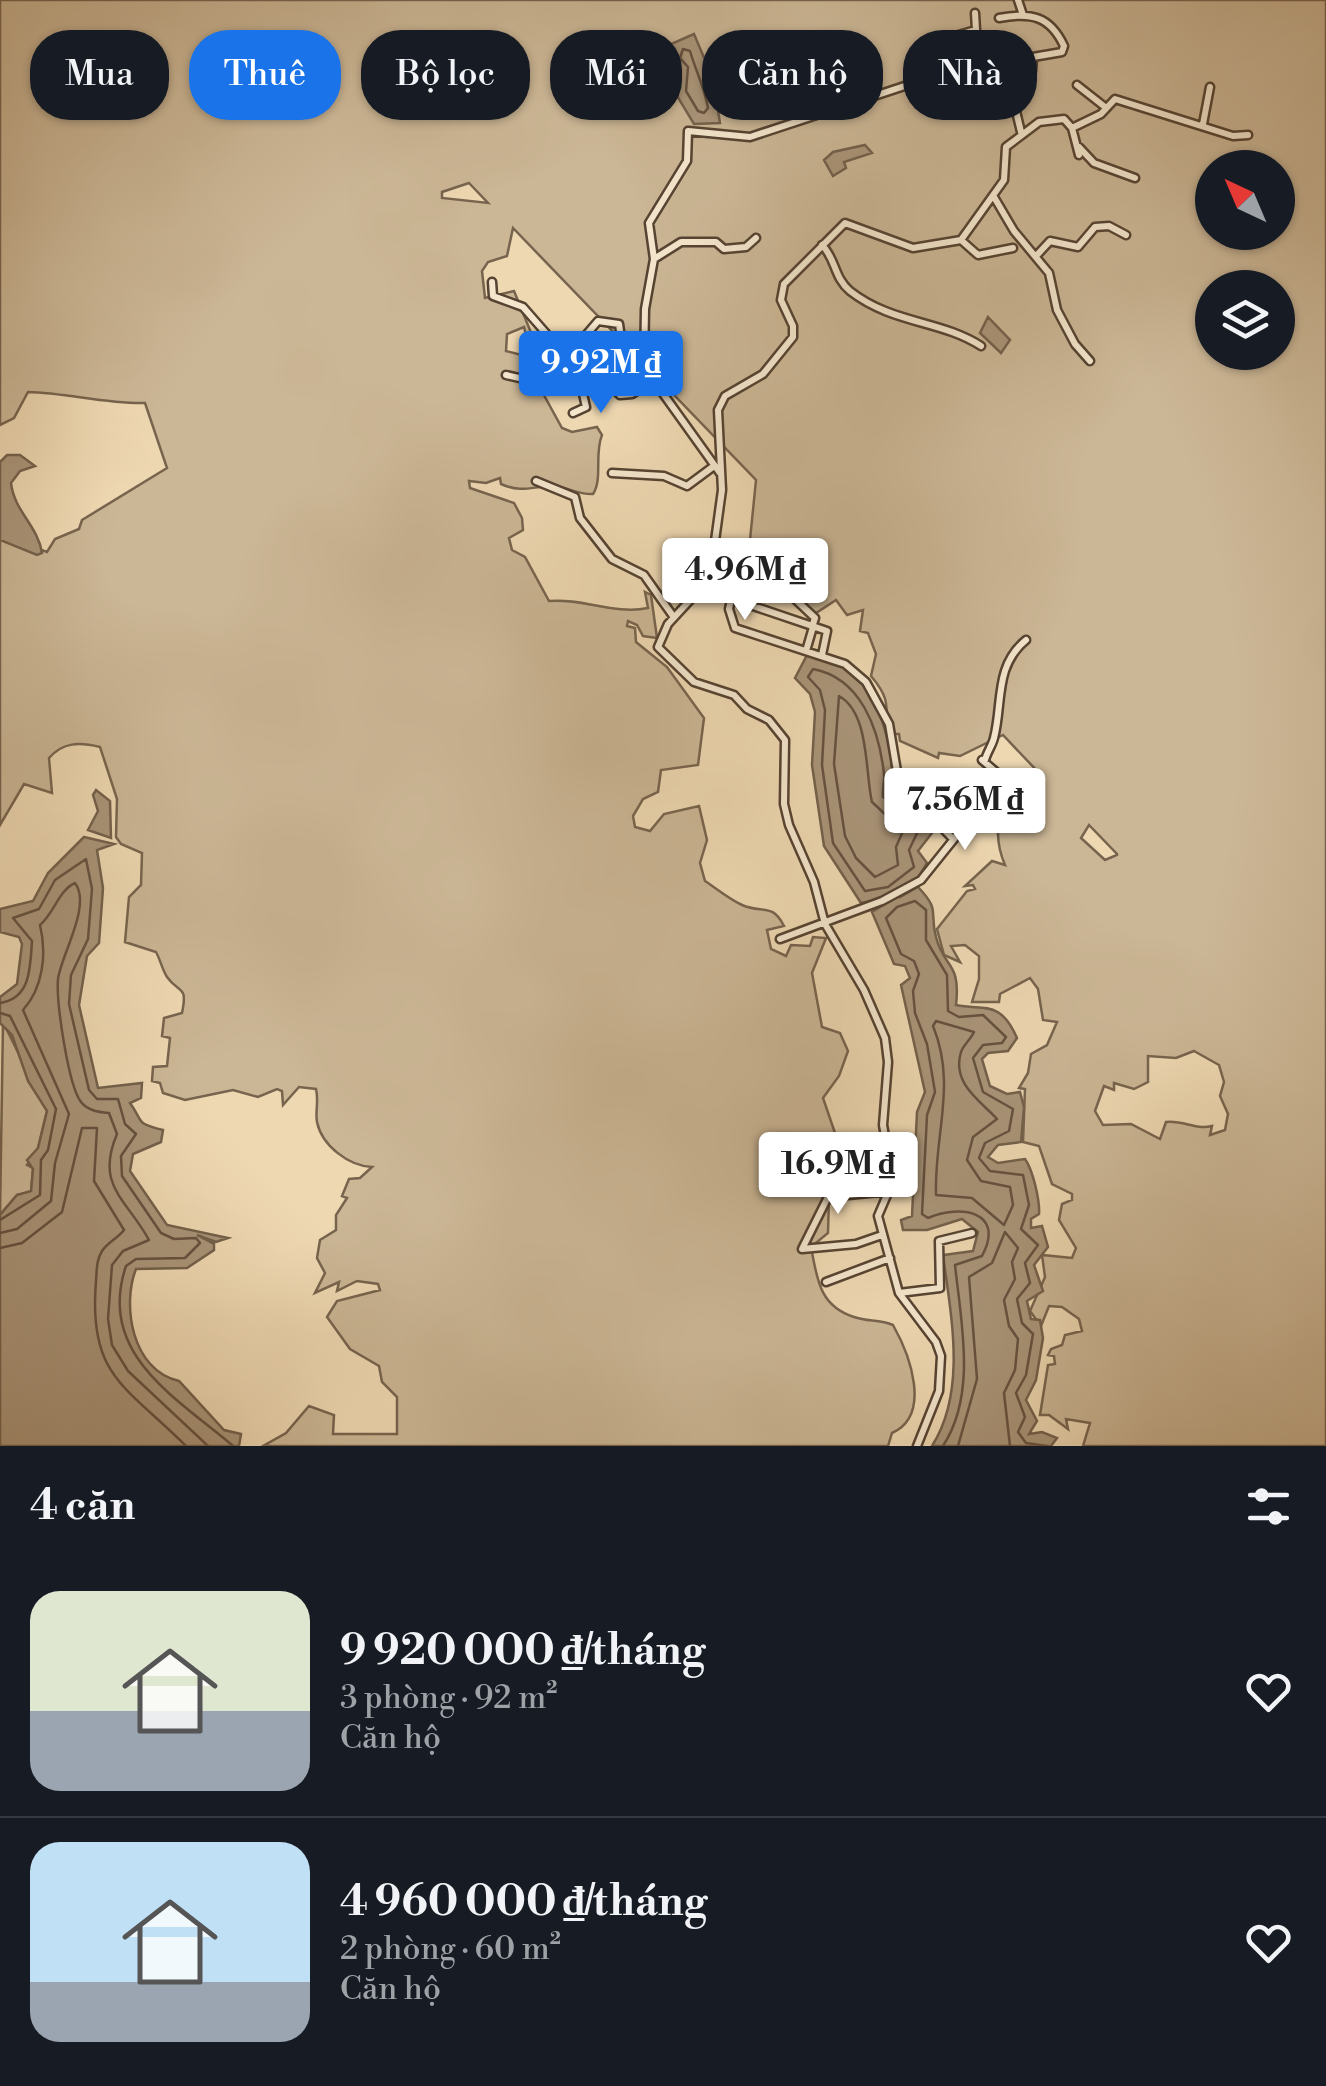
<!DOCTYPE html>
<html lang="vi">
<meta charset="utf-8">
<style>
:root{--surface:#171b24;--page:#20242c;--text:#f1f3f6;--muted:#9ea1a6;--line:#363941;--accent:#1a73e8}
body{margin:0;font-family:"Libre Bodoni",serif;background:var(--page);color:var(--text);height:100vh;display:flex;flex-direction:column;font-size:38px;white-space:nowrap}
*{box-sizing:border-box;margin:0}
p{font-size:32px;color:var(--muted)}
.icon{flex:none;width:55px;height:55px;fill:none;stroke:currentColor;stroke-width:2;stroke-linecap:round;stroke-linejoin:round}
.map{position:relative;height:1446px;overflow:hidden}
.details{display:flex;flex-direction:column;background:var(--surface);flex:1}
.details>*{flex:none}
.top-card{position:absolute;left:30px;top:30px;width:1268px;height:90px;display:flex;gap:20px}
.needle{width:65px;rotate:316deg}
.controls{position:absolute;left:1195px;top:150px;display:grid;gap:20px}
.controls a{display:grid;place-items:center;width:100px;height:100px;border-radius:50%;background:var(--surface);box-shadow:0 2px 8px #0004;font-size:50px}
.price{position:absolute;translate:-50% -85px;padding:0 22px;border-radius:10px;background:#fff;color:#222;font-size:32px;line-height:65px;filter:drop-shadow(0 2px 5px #0008)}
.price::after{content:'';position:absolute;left:50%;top:60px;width:30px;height:22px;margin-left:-15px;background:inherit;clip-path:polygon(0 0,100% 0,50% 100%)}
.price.selected{background:var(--accent);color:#fff}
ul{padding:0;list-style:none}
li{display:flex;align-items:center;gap:30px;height:250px;padding:0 30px}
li+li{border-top:2px solid var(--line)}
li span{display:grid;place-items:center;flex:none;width:280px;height:200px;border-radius:30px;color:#555}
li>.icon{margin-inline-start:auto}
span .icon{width:120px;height:120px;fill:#fffc;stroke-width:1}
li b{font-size:42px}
h2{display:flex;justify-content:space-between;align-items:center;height:120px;padding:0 30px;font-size:42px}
.tag{padding:0 35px;border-radius:40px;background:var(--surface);box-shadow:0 2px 8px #0004;font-size:35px;line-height:90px}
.tag.selected{background:var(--accent);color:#fff}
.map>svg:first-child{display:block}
.green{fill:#cbb695;stroke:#77644e;stroke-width:2.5;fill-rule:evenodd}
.water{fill:#a99478;stroke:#73604b;stroke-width:2.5}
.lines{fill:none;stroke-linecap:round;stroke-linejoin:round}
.shore{stroke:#665240;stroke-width:2.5}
.minor-casing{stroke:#564332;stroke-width:11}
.minor{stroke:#f4e6cd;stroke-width:6}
</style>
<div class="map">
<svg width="1326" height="1446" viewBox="0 0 1326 1446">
<rect width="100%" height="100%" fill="#eed8b2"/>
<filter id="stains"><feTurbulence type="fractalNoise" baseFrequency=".002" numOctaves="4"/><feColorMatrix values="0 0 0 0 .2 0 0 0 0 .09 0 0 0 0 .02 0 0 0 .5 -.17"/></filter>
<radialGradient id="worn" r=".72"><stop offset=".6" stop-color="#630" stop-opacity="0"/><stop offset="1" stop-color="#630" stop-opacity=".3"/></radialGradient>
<path class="green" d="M0,0H1326V1446H1083L1090,1423L1066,1419L1068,1429L1049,1415H1040L1048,1365L1055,1364L1054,1356L1048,1355L1051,1349L1062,1345L1065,1335L1082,1331L1079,1319L1062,1307L1049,1306L1041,1326L1030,1311L1045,1277L1042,1255L1072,1258L1076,1248L1059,1220L1062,1204L1072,1200V1194L1052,1184L1039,1146L1023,1142L1025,1089L1019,1088L1028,1073L1031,1054L1047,1045L1057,1022L1043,1020L1038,989L1030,978L1000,994L999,1002H972L979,979V956L965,945L951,946L960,962L944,955L937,929L967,891L975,889L973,885L965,886L992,861L1005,865C989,827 1001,790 1040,774L1003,735L960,756L939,753L938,758L900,741L899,734H887C887,704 889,697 871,676L876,654L868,633L860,631L863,610L847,615L836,600L816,613C787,600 775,562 740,587L749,569L761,560L749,550L756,480L513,228L507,256L488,262L482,271L485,298L514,291L532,335H526L524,327L507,334L506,351L522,355L562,428L572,432L597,427L602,435C594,454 603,479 593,494C577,495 567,486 551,486C530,487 522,493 501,484L500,478L486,483L469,481L470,488L514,503L522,518L523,530L509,538L512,550L525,557L549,601C583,598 615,615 648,608L645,592L651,595L657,638L643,636L637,625L628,621L627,626L635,628L636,642L667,667L704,718L698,765L661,770L658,792L643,799L633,816L635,827L650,831L664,814L699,806L707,840L700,863L705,881C717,889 729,899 742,905C762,914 772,902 784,926L767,930L771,949L786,956L791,945L810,946L813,937L826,938L812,973L822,1027L840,1033L848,1051L839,1076L823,1098L836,1136L863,1145L867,1161C845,1160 835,1165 823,1184L829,1197L828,1233L811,1247C817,1278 819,1306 854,1317C868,1322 879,1319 893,1325C910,1355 932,1415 892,1433L888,1446H263L286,1433L309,1406L334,1415L333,1434H397V1397L382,1382L379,1366L350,1349L327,1317L337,1301L380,1290L378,1284L357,1281L337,1291L339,1282L315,1293L325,1273L317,1258L320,1240L336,1230V1215L347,1198L342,1196L349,1179L360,1178L372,1167C349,1166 322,1146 317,1122C315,1112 319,1101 316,1089L299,1087L283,1105L282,1091L277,1089L258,1097L233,1090L185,1100L163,1093L160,1083L152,1081L153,1067L167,1066L170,1038L162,1036L164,1018L182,1013C188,984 179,994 167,977C162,969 160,959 156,952L125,942L129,897L141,885L142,853L121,844L116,837L117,799L100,747C79,742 63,742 49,758L52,793L24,784L0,825V535L47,552L55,539L79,529L82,520L167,468L145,403C105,404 68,393 28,392L14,418L0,425ZM1212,168H1278V232H1212ZM469,183L488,203L442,198V192ZM1212,288H1278V352H1212ZM1089,825L1117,854V855L1105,860L1081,838ZM1194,1051L1219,1065L1224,1082L1220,1096L1228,1114L1225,1130L1210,1135L1212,1126C1195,1130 1184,1120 1166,1122L1160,1139L1131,1124L1103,1125L1095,1111L1104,1086L1114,1090V1083L1134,1089L1148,1082V1056L1176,1058Z
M3,1022L47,1111L38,1148L27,1165L33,1168L31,1192L17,1195L0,1215Z"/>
<path class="water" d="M694,34L713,79L720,123L694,124L674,91L679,80L670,62L671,44Z
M865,145L872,153L844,162L846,168L833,176L824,160L833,152Z
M988,317L1010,340L1001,353L980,333Z
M7,455H20L35,466L20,471L11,483C14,511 38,526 42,553L37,555L0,540V462Z
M807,655C821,660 840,663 851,672C883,697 895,759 892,794L907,799L931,828L932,833L918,851L927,863L918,878L897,892L900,897L918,887C941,911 929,911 936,937C944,969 961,961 956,1005C984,1011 1000,999 1017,1038L1008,1051L988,1053L982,1059L990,1086L1007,1094L1020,1092L1024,1107L1021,1142L998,1145L988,1157L998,1163L1025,1159C1033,1170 1040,1201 1039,1214L1031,1219V1228L1042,1226L1048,1247L1034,1265L1043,1291L1027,1301L1031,1319L1040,1320L1043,1338L1036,1380L1026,1400L1037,1421L1029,1434L1042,1432L1057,1438L1051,1446H932C967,1391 951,1316 943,1255L973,1251L978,1232L962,1219L927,1230H903L901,1220L912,1216L917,1112L925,1092L901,985L910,978L905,966L894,964L872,912L888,902L886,898L861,903L824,846L812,765L815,712L810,694L795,678Z
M96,790L110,801L111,838L88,830L98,811L93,795Z
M84,837L114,844L97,850L103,888L99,943L87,956L79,1005L98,1088L142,1083L141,1098L130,1103C144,1122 134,1123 163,1130L161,1142L133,1154L130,1171L167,1225L228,1238L216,1242L197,1235L214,1244V1250L187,1268L136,1269C122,1304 131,1370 179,1381L224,1430L241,1434L239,1446H0V1215L17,1195L31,1191L33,1169L27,1160L38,1148L47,1111L28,1081L12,1035L0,1023V997L17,984L22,944L19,937L0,932V909L33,901L48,873Z"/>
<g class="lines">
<path class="shore" d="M683,49L690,51C695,69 704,86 708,108L704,113L698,111L686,91L688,67L680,58Z
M813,669C861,678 879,729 884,774C885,782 882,789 883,797L902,809L919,829L909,850L914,867L888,887L865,891L833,843L822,765L825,710L820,690L808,677Z
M839,696C870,713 865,774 872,802L903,831L896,847L898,865L875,877L856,858L845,836L834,764Z
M0,1003C31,998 30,968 32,941L13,918L39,909L55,880L86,859L92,889L88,939L71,975L69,1004L89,1090L97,1099H118L125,1124L136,1134L121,1156L122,1176L161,1233L174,1239L196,1238L200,1243L185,1258L136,1259L126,1266C96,1354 177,1398 233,1446
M0,1013L10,1016L56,1109L48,1150L41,1160L40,1195L0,1220
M936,1021L974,1032C971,1039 964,1044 961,1052C951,1084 982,1102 997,1119L973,1137L967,1160L981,1181L1010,1187L1013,1205L1004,1225L972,1198L936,1195C934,1135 957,1084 933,1026Z
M0,1233L17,1229L51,1201L55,1163L69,1114L23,1010C43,988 47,954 40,925C54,913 59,890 75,883C92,905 61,955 58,979C56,1001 68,1085 81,1102C88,1111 99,1112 109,1113L117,1134C95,1186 126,1198 149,1240L123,1251L112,1265L108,1319L112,1345L128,1371L208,1446
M0,1248L22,1243L62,1212L82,1128H97L94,1181L124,1230C118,1238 108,1242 102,1251C96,1261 97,1270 96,1281C88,1376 125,1385 186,1446
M943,1446C977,1394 961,1322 955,1265L982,1256C1006,1211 960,1204 928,1218L922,1214L927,1115L935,1092L927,1044L915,1013L913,991L919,974L914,961L901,954L886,918L897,907L915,901L926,910V940L947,975L948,1011L959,1017L983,1015L1006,1037L1002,1043L983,1045L973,1058L983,1092L1013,1109L1009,1131L985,1143L979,1158L990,1171L1023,1175L1029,1205L1021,1229L1038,1245L1025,1263L1030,1283L1017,1299L1022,1323L1033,1334L1026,1375L1016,1393L1025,1417L1018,1432L1026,1443L1047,1446
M958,1446L977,1379L969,1277L992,1263L1005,1232L1018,1248L1012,1262L1015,1279L1004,1300L1009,1326L1018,1339L1015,1370L1004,1393L1010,1446"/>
<defs>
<path id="minor" d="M1018,0L1023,15
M975,13L976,30L948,38L951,82L1014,103L1021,132
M999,18C1031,12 1050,16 1064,46L1062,52L1033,57L1032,71L1014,103
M1077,85L1105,107
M1203,124L1210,87
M1072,128L1101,114L1115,99L1233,136L1248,135
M1079,147L1094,163L1135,178
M994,197L1014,231L1049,273L1057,310L1075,344L1090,361
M961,240L978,255L1013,248
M822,245C836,259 834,278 850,291C892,324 941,320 981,346
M1037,255L1050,241L1078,247L1095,227L1109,226L1126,235
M654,259L681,242H716L724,249L746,247L756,238
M492,282L493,296L523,307L558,347L593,369L620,395L632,394L653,381
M606,348L619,347
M527,352L547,336
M568,356L598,321L619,324L623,352
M606,371L621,352L644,367
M506,375L537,382L548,378L569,388L599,378
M573,413L586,407L581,385
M612,473L664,476L687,486L714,466
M720,473L644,367L645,309L654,259L649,223L687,161L688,131L750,137L950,71
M536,481L575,497L580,518L612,559L644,575L673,616
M714,555L739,562L729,609L735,628L845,664L866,682L889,724L899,783L953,839
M739,562L760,566L815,618L812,627
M771,579L756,593L753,606L827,631L822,655
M806,651L813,627
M985,760C987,752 992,746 994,738C1003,704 994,666 1026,640
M780,939L882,901L921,880L1003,778L982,760
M882,1235L856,1244L802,1249L828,1197L889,1191
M826,1282L890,1258
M899,1293L940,1288L939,1241L972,1233
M917,1446L939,1391L941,1356L936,1342L899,1293L878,1216L893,1181L883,1125L888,1062L885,1038L864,990L825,924L814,882L789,825L784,804L785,740L769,720L747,709L734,695L694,682L658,647L668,624L705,584L711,570L722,490L718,410L725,396L763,374L793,337V326L781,300L784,284L845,223L913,248L961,240L1004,180L1006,147L1039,122L1064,119L1072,128L1079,155"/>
</defs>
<use href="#minor" class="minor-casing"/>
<use href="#minor" class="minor"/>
</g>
<rect width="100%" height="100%" filter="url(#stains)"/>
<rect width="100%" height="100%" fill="url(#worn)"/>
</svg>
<div class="controls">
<a><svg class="needle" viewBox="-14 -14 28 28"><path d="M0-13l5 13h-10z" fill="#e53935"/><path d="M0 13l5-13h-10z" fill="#9ea1a6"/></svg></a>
<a><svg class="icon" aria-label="layers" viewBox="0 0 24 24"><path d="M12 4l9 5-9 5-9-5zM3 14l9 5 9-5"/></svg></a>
</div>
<b class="price selected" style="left:601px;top:416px">9.92M ₫</b>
<b class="price" style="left:745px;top:623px">4.96M ₫</b>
<b class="price" style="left:965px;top:853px">7.56M ₫</b>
<b class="price" style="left:838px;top:1217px">16.9M ₫</b>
<div class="top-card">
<a class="tag">Mua</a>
<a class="tag selected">Thuê</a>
<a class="tag">Bộ lọc</a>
<a class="tag">Mới</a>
<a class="tag">Căn hộ</a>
<a class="tag">Nhà</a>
</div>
</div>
<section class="details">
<h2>4 căn<svg class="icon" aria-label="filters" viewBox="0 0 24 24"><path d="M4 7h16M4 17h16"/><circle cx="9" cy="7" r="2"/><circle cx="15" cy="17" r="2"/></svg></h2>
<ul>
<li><span style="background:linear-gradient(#dfe7d0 60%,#9aa5b1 0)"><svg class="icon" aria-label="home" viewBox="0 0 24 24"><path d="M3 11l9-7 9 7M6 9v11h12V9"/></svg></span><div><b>9 920 000 ₫/tháng</b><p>3 phòng · 92 m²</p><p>Căn hộ</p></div><svg class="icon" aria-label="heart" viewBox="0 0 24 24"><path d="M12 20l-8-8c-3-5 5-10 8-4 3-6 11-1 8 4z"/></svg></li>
<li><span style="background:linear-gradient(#bfe0f5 70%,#9aa5b1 0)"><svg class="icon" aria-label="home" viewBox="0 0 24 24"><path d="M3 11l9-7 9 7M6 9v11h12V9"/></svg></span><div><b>4 960 000 ₫/tháng</b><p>2 phòng · 60 m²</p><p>Căn hộ</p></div><svg class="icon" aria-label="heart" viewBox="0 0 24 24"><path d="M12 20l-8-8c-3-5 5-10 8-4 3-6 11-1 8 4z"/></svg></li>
</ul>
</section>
